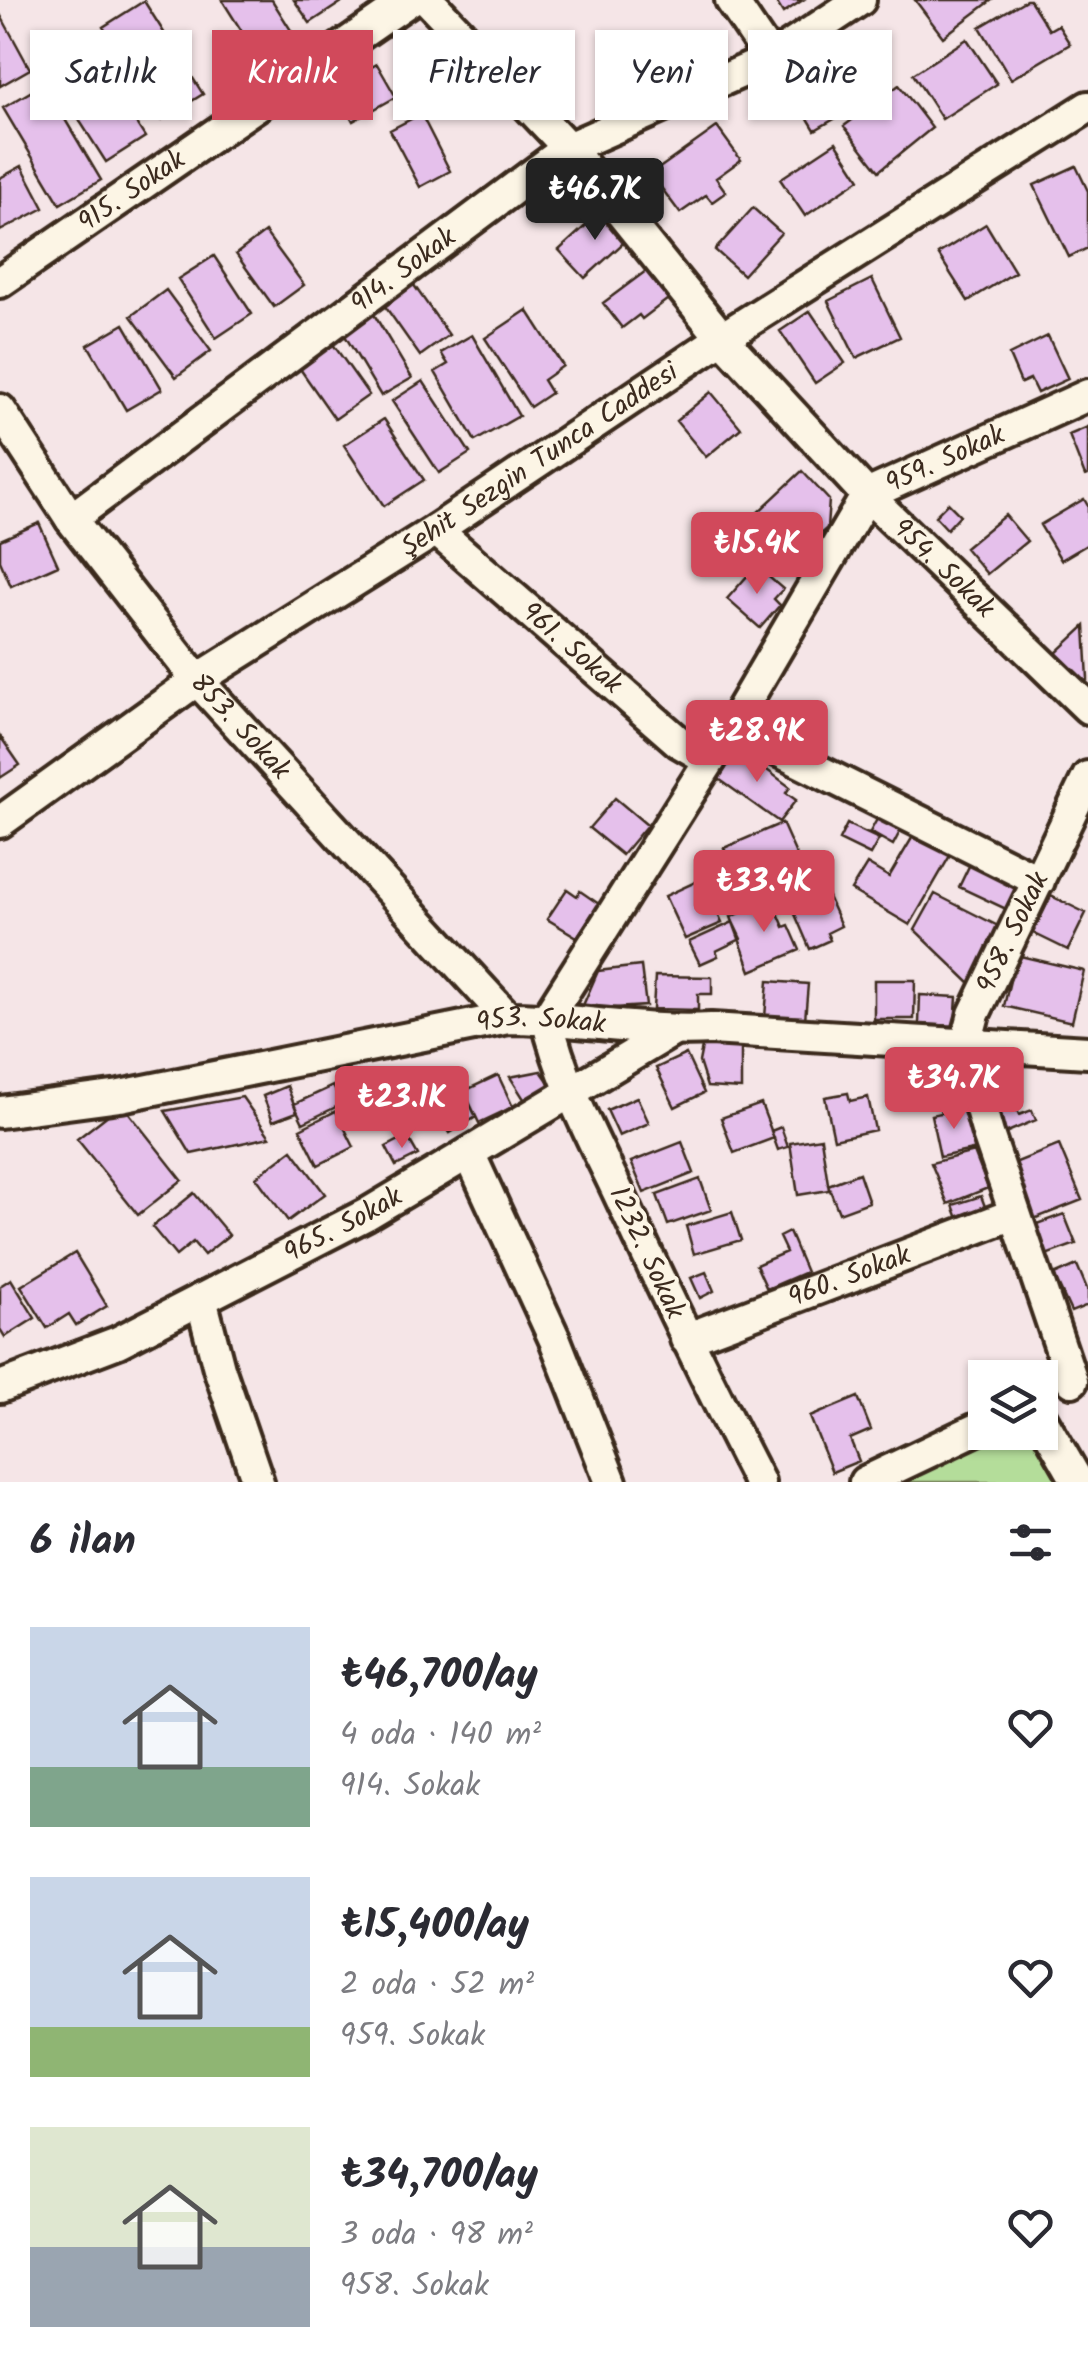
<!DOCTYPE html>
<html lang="tr">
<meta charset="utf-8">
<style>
:root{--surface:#fff;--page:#f2f2f3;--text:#2b2b33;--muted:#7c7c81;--accent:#d1495b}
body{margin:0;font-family:Kalam,sans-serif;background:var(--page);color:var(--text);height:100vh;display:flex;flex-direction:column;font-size:38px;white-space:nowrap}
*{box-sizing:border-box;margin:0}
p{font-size:32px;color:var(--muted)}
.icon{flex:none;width:55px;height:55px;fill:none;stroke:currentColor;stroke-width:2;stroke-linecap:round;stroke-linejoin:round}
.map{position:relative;height:1482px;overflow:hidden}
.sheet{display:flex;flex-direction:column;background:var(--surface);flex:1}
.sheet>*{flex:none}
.hud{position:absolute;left:30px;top:30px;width:1030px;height:90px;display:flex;gap:20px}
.buttons{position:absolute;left:968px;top:1360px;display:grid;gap:20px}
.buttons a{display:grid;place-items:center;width:90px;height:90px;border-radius:0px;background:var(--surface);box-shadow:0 2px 8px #0004;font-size:50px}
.price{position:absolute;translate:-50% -85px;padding:0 22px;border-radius:10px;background:var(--accent);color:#fff;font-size:32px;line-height:65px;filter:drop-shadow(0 2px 5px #0008)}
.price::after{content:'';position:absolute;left:50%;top:60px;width:30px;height:22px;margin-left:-15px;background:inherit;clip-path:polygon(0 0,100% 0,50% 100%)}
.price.current{background:#222;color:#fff}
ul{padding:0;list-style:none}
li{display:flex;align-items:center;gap:30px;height:250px;padding:0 30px}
li span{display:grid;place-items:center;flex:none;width:280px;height:200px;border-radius:0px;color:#555}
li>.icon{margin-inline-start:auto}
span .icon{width:120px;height:120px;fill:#fffc;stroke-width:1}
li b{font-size:42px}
h2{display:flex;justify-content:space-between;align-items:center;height:120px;padding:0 30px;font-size:42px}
.pill{padding:0 35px;border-radius:0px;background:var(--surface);box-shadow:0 2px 8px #0004;font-size:35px;line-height:90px}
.pill.current{background:var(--accent);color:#fff}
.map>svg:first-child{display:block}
.green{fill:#b4dd9a;stroke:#78845c;stroke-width:2.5}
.building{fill:#e5c0eb;stroke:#3b2a1e;stroke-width:2.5}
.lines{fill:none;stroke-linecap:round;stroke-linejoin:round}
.minor-casing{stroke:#3b2a1e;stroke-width:38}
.minor{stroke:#fcf5e5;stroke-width:30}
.labels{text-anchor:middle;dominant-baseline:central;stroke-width:8;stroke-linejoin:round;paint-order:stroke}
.street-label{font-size:28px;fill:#3b2a1e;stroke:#fcf5e5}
</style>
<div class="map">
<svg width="1088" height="1482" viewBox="0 0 1088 1482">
<rect width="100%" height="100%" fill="#f5e5e7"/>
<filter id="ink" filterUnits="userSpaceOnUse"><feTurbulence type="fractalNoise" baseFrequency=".01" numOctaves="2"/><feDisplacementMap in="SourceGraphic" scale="20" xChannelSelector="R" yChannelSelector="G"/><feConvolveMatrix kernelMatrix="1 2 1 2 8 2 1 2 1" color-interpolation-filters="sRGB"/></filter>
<g filter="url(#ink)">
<path class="green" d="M1006,1432L1036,1433L1066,1482H898Z"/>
<path class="building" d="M222,0H272L294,35L258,57Z
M294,0H345L310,23Z
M775,0H803L783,13Z
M915,0H992L943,37Z
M1026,0H1030L1049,30L1058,25L1070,44L1011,79L980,27Z
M144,1L203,94L161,120L103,27Z
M0,14L30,69L0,86Z
M967,39L997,84L942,119L913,74Z
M90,51L145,137L106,162L51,76Z
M832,52L862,103L815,130L785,80Z
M377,64L396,97L353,121L335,88Z
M44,84L101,180L60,204L3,108Z
M899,85L932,128L879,171L844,126Z
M421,114L450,171L420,187L390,130Z
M717,127L741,160L716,178L726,192L712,202L706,195L680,213L651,174Z
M836,142L860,179L805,216L780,179Z
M22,166L44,208L0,231V178Z
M1076,166L1088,191V248L1069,257L1034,185Z
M605,208L631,236L585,278L559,250Z
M753,208L781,233L743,275L715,250Z
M986,224L1015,272L968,301L938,254Z
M265,232L304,285L274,307L236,254Z
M214,256L252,314L216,338L178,279Z
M654,265L676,293L642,319L639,315L622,328L603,303Z
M872,279L900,337L856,358L828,301Z
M411,281L449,335L420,356L382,302Z
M166,290L211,351L176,377L131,316Z
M527,310L563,366L543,380L551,393L530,407L485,338Z
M372,311L412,378L381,396L341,329Z
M810,311L845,363L815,383L780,331Z
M124,324L162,389L126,410L88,345Z
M472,335L519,416L475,441L435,372L448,364L441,353Z
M1048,336L1068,379L1037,393L1030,379L1021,383L1009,355Z
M330,340L369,395L335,419L296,363Z
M423,381L470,453L439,473L392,401Z
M711,392L741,428L706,457L676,421Z
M384,419L424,480L384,506L344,445Z
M1088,427V475L1085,476L1069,435Z
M802,471L829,500L827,528L789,563L756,528V514Z
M1084,499L1088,506V544L1061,560L1040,525Z
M948,503L960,515L947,529L935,516Z
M1005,515L1027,541L987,574L965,548Z
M39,523L58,565L11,586L0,561V540Z
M756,566L783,589L774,599L780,605L760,628L727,599Z
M1085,626L1088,679L1083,684L1055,654Z
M0,736L20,765L0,778Z
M737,748L790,787L786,793L796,800L779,822L716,777Z
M615,798L647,825L622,855L589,828Z
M881,812L904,824L893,845L870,832Z
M782,823L803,870L744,895L724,848Z
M847,824L879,839L870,855L839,840Z
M915,833L951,854L910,925L851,890L867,864L889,877Z
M971,862L1017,885L1006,909L959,887Z
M702,879L722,923L685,939L665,896Z
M822,883L841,926L827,933L830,940L810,949L788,898Z
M567,889L577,896L580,891L599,904L577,937L547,919Z
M935,894L1000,927L973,986L915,930Z
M1051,896L1086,913L1068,950L1033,933Z
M772,899L784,927L789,925L800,950L751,971L731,917Z
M733,922L741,939L716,951L718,956L700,964L689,942Z
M1016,955L1084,971L1072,1022L1004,1006Z
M641,966L646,1006L581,1010L598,971Z
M655,976L712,977V994H698V1010L653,1009Z
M874,980H915L914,1019H874Z
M768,981L808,984L805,1020L765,1017Z
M920,995L957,997L955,1026L919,1024Z
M703,1042L741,1045V1089L707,1087L699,1062Z
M686,1054L704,1093L675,1107L656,1068Z
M942,1060L943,1081H905V1061Z
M541,1071L551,1085L529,1107L510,1077Z
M498,1075L513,1107L479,1123L464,1091Z
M454,1077L466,1096L442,1114L430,1088Z
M287,1086L297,1112L273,1121L263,1096Z
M333,1086L342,1104L303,1123L294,1104Z
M949,1086L955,1110L941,1113L935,1090Z
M1008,1088L1019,1115L1032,1110L1036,1120L1005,1133L990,1096Z
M848,1093L850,1101L868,1097L875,1130L834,1139L825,1097Z
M466,1096L476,1117L450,1133L439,1116Z
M242,1097L270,1137L191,1154L165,1111Z
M637,1097L649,1123L619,1136L607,1110Z
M122,1104L182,1180L138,1215L77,1139Z
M761,1104L774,1138L734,1153L721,1118Z
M968,1107L977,1149L940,1157L931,1115Z
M336,1111L354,1147L318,1165L300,1129Z
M781,1127L788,1147L778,1150L771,1131Z
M407,1136L418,1155L396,1166L386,1147Z
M821,1138L829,1190L798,1195L790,1143Z
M682,1142L694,1173L644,1193L631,1162Z
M1059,1145L1082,1200L1034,1219L1012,1164Z
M292,1150L325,1194L288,1221L256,1177Z
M974,1152L988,1188L948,1204L931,1163Z
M859,1173L869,1202L839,1213L828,1185Z
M700,1179L711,1210L668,1225L657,1195Z
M194,1193L229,1235L204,1255L193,1242L176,1256L152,1227Z
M981,1196L989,1217L961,1227L953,1205Z
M732,1212L741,1240L694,1254L686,1226Z
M1064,1214L1076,1244L1046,1255L1034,1225Z
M789,1232L806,1272L767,1289L756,1265L786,1252L779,1237Z
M75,1253L107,1306L76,1325L69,1314L47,1328L21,1286Z
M1077,1265L1088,1291V1305L1071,1312L1054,1275Z
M706,1272L714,1291L700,1298L691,1278Z
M11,1279L35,1318L5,1337L0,1329V1286Z
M858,1397L871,1430L850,1439L859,1461L832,1472L810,1417Z"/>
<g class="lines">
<defs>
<g id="minor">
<path id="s1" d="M428,0L574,154L722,338L867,495L1088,708"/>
<path d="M731,0L771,59"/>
<path id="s2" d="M0,282L410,0"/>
<path id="s3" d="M0,410L71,519L197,680L508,1018"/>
<path id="s4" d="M71,519L568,148L771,59L860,0"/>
<path id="s5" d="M436,530L679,742L710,760"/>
<path d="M731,727L1039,881"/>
<path id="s6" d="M0,822L197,680L436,530L722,338L1088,107"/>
<path id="s7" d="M0,1112L120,1096L508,1018C576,1018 643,1033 711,1029L1088,1052"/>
<path d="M469,1153L555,1340L611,1482"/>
<path d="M201,1299L219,1368L258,1482"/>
<path id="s8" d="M686,1339L1014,1214"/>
<path id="s9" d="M1072,1381L988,1134L970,1070L966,1044L974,1014L1088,777"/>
<path id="s10" d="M0,1387L118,1342L367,1214L671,1032"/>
<path d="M1040,1416L1078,1482"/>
<path id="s11" d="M759,1482C710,1387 664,1291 619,1194C592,1137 561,1080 547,1018L731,727L867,495L1088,395"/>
<path d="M865,1482L985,1425"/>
</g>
</defs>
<use href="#minor" class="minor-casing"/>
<use href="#minor" class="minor"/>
</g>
</g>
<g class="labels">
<g class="street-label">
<text stroke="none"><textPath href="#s2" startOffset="160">915. Sokak</textPath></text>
<text stroke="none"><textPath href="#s4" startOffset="415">914. Sokak</textPath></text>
<text stroke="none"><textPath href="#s6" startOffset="650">Şehit Sezgin Tunca Caddesi</textPath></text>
<text stroke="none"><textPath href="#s11" startOffset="1210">959. Sokak</textPath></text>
<text stroke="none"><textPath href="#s1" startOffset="768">954. Sokak</textPath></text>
<text stroke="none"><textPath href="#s5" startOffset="180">961. Sokak</textPath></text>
<text stroke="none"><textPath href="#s3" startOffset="398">853. Sokak</textPath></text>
<text stroke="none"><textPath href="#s9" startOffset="475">958. Sokak</textPath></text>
<text stroke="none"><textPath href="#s7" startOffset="550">953. Sokak</textPath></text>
<text stroke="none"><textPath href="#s10" startOffset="380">965. Sokak</textPath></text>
<text transform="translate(646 1253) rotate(65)">1232. Sokak</text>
<text stroke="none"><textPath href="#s8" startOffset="175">960. Sokak</textPath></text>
</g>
</g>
</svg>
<div class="buttons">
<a><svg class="icon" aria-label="layers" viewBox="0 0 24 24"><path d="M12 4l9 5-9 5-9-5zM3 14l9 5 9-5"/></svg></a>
</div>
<b class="price current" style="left:595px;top:243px">₺46.7K</b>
<b class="price" style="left:757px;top:597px">₺15.4K</b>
<b class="price" style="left:757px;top:785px">₺28.9K</b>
<b class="price" style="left:764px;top:935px">₺33.4K</b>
<b class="price" style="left:954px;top:1132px">₺34.7K</b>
<b class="price" style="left:402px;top:1151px">₺23.1K</b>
<div class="hud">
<a class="pill">Satılık</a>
<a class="pill current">Kiralık</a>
<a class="pill">Filtreler</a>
<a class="pill">Yeni</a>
<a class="pill">Daire</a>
</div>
</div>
<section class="sheet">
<h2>6 ilan<svg class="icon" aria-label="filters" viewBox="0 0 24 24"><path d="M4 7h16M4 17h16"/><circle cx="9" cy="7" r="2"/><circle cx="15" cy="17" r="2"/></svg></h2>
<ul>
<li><span style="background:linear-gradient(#c9d6e8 70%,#7fa58c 0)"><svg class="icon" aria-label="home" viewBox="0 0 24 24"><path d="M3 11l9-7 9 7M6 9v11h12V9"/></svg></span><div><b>₺46,700/ay</b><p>4 oda · 140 m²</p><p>914. Sokak</p></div><svg class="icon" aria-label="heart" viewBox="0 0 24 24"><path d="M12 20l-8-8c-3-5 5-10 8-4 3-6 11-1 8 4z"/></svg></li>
<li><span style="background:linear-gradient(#c9d6e8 75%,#8fb573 0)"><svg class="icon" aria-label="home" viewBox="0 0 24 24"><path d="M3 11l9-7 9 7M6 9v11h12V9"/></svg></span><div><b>₺15,400/ay</b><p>2 oda · 52 m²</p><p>959. Sokak</p></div><svg class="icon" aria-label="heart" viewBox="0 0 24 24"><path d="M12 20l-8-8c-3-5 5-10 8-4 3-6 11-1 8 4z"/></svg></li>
<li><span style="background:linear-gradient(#dfe7d0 60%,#9aa5b1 0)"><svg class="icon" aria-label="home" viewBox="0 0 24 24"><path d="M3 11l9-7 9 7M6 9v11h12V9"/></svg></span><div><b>₺34,700/ay</b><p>3 oda · 98 m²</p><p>958. Sokak</p></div><svg class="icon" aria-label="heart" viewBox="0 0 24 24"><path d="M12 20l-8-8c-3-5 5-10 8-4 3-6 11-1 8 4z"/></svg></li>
</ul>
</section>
